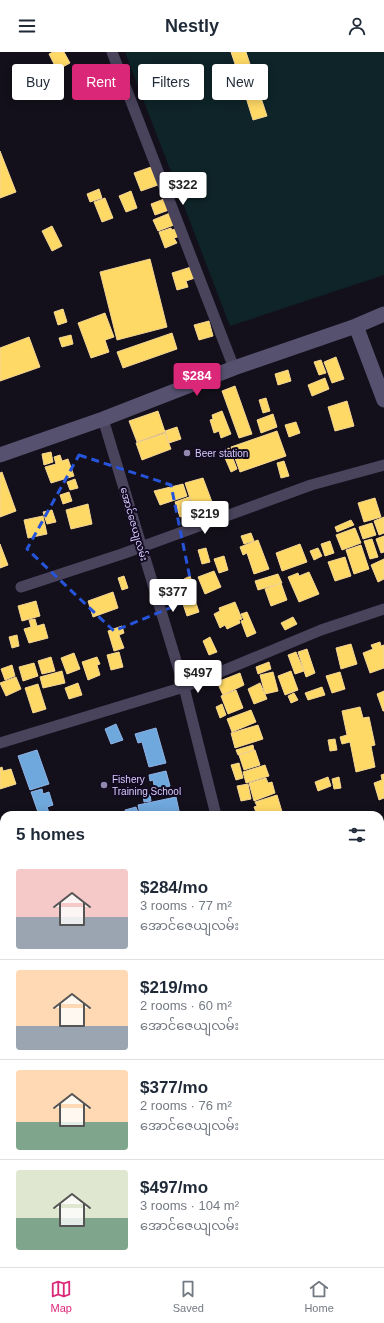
<!DOCTYPE html>
<meta charset="utf-8">
<style>
:root{--surface:#fff;--page:#f6f6f7;--text:#1f2937;--muted:#747a83;--line:#e0e1e3;--accent:#db2777}
body{margin:0;font-family:Helvetica,"Noto Sans Myanmar",sans-serif;background:var(--page);color:var(--text);height:100vh;display:flex;flex-direction:column;font-size:15px;white-space:nowrap}
*{box-sizing:border-box;margin:0}
p{font-size:13px;color:var(--muted)}
.icon{flex:none;width:22px;height:22px;fill:none;stroke:currentColor;stroke-width:2;stroke-linecap:round;stroke-linejoin:round}
.map{position:relative;flex:1;overflow:hidden}
.details{position:absolute;left:0px;top:759px;width:384px;height:456px;display:flex;flex-direction:column;background:var(--surface);border-radius:12px 12px 0 0;box-shadow:0 2px 10px #0003}
.details>*{flex:none}
.guide{position:absolute;left:12px;top:12px;width:360px;height:36px;display:flex;gap:8px}
.price{position:absolute;translate:-50% -34px;padding:0 9px;border-radius:4px;background:#fff;color:#222;font-size:13px;line-height:26px;filter:drop-shadow(0 1px 2px #0008)}
.price::after{content:'';position:absolute;left:50%;top:24px;width:12px;height:9px;margin-left:-6px;background:inherit;clip-path:polygon(0 0,100% 0,50% 100%)}
.price.selected{background:var(--accent);color:#fff}
ul{padding:0;list-style:none}
li{display:flex;align-items:center;gap:12px;height:100px;padding:0 16px}
li+li{border-top:1px solid var(--line)}
li span{display:grid;place-items:center;flex:none;width:112px;height:80px;border-radius:4px;color:#555}
li>.icon{margin-inline-start:auto}
span .icon{width:48px;height:48px;fill:#fffc;stroke-width:1}
li b{font-size:17px}
h2{display:flex;justify-content:space-between;align-items:center;height:48px;padding:0 16px;font-size:17px}
.tag{padding:0 14px;border-radius:4px;background:var(--surface);box-shadow:0 2px 10px #0003;font-size:14px;line-height:36px}
.tag.selected{background:var(--accent);color:#fff}
header{display:flex;justify-content:space-between;align-items:center;height:52px;padding:0 16px;background:var(--surface);font-size:18px;font-weight:800}
.dock{display:flex;justify-content:space-around;align-items:center;height:56px;border-top:1px solid var(--line);background:var(--surface);font-size:11px;color:var(--muted)}
.dock a{display:grid;justify-items:center;gap:2px}
.dock .selected{color:var(--accent)}
.map>svg:first-child{display:block}
.green{fill:#0e2428}
.homes{fill:#ffd966;stroke:#f3d494}
.schools{fill:#6fa8dc;stroke:#8eb2e6}
.lines{fill:none;stroke-linecap:round;stroke-linejoin:round}
.street{stroke:#49435c;stroke-width:11}
.secondary{stroke:#56516f;stroke-width:15}
.marked{fill:none;stroke:#2654da;stroke-width:3;stroke-dasharray:8 5;stroke-linejoin:round}
.poi-dot{fill:#9389af;stroke:#120b20;stroke-width:1.5}
.labels{text-anchor:middle;dominant-baseline:central;stroke-width:4;stroke-linejoin:round;paint-order:stroke}
.poi-label{font-size:10px;fill:#d8caff;stroke:#120b20;text-anchor:start}
.street-label{font-size:10px;fill:#d8caff;stroke:#120b20}
</style>
<header><svg class="icon" aria-label="menu" viewBox="0 0 24 24"><path d="M4 6h16M4 12h16M4 18h16"/></svg>Nestly<svg class="icon" aria-label="person" viewBox="0 0 24 24"><circle cx="12" cy="8" r="4"/><path d="M4 21q1-7 8-7t8 7"/></svg></header>
<div class="map">
<svg width="384" height="1215" viewBox="0 0 384 1215">
<rect width="100%" height="100%" fill="#13101b"/>
<path class="green" d="M125,0H384V223L230,274Z"/>
<path class="homes" d="M53,0H64L70,11L57,18L49,2Z
M231,0H246L267,64L253,68L243,36L233,39L229,27L239,24Z
M0,99L16,140L0,146Z
M151,115L158,133L141,139L134,121Z
M99,137L102,146L90,150L87,142Z
M131,139L137,156L126,160L119,144Z
M105,146L113,166L102,170L94,150Z
M164,147L169,158L155,163L151,152Z
M170,161L174,173L158,179L153,168Z
M52,174L62,194L52,199L42,179Z
M171,176L172,178L178,176L180,184L174,186L177,191L165,196L159,180Z
M150,207L167,275L117,288L100,220Z
M191,215L195,226L186,229L188,235L177,238L172,221Z
M63,257L67,270L58,273L54,260Z
M105,261L114,285L105,288L109,300L91,306L78,271Z
M209,269L213,284L199,288L194,273Z
M172,281L177,297L123,316L117,300Z
M71,283L73,292L62,295L59,286Z
M29,285L40,315L0,329V296Z
M336,305L344,327L332,331L324,310Z
M321,308L326,321L319,323L314,310Z
M288,318L291,329L278,333L275,322Z
M325,326L329,337L312,344L308,333Z
M235,334L252,382L239,386L222,339Z
M266,346L270,359L263,361L259,348Z
M347,349L354,374L335,379L328,355Z
M158,359L165,380L137,390L129,369Z
M222,359L231,382L221,386L219,379L214,381L210,368L213,367L212,363Z
M273,362L277,375L261,381L257,368Z
M296,370L300,381L289,385L285,373Z
M177,375L181,387L169,391L165,379Z
M277,379L286,404L240,420L231,395Z
M165,381L171,397L142,408L136,391Z
M229,396L237,417L231,420L222,399Z
M51,400L53,410L44,413L42,402Z
M60,403L62,409L68,407L74,424L51,431L45,415L56,412L54,405Z
M284,409L289,424L281,426L277,411Z
M2,420L16,459L0,465V421Z
M203,426L212,450L193,455L185,431Z
M75,427L78,436L70,438L67,430Z
M183,432L187,444L160,453L154,439Z
M69,440L72,449L63,452L60,443Z
M189,445L194,460L180,465L175,450Z
M375,446L381,465L364,470L358,451Z
M88,452L92,472L71,477L66,458Z
M52,458L56,470L47,472L43,460Z
M43,464L47,482L28,486L24,468Z
M384,465V481L379,483L374,469Z
M351,468L354,473L337,480L335,475Z
M372,471L376,483L363,487L359,475Z
M355,476L361,491L342,498L336,483Z
M251,481L254,489L244,492L241,484Z
M384,484V500L381,501L376,487Z
M372,487L378,505L370,507L364,489Z
M258,488L269,517L254,522L247,501L243,503L240,495Z
M330,489L334,501L325,504L321,492Z
M0,492L8,513L0,516Z
M300,492L307,510L282,519L276,501Z
M361,493L369,517L354,522L346,498Z
M206,496L210,510L202,512L198,498Z
M318,496L322,504L314,508L310,499Z
M224,504L228,518L219,521L214,507Z
M345,505L351,524L335,529L328,510Z
M384,507V527L378,530L371,513Z
M214,519L221,535L205,542L198,525Z
M309,520L319,542L299,550L288,525L298,521L299,524Z
M278,522L282,531L258,538L255,529Z
M124,524L128,536L122,538L118,526Z
M190,524L194,535L187,537L184,527Z
M281,531L287,548L271,554L265,537Z
M113,540L118,556L93,565L88,549Z
M195,548L199,560L187,564L183,552Z
M36,549L40,564L22,569L18,554Z
M235,550L242,567L239,568L240,571L227,577L225,573L220,576L214,562L220,559L219,556Z
M247,560L256,581L247,585L241,569L244,568L241,562Z
M293,565L297,572L285,578L281,571Z
M35,567L37,574L44,572L48,586L29,591L24,577L31,575L29,568Z
M122,574L124,581L119,583L124,596L114,599L108,579Z
M17,583L19,594L12,596L9,585Z
M210,585L217,600L209,603L203,589Z
M380,590L381,594L384,593V616L370,621L363,601L373,597L371,593Z
M351,592L357,612L341,617L336,596Z
M307,597L315,621L306,625L298,600Z
M119,600L123,615L111,618L107,603Z
M296,600L304,619L295,622L288,603Z
M74,601L80,617L67,622L61,606Z
M51,605L55,619L42,622L38,609Z
M97,605L100,612L97,613L100,623L88,628L82,610Z
M269,610L271,617L258,622L256,615Z
M34,611L38,624L23,629L19,615Z
M12,613L15,624L5,628L1,617Z
M62,619L65,631L43,636L40,625Z
M291,619L298,638L285,643L278,624Z
M273,620L278,639L265,642L260,623Z
M340,620L345,637L332,641L326,624Z
M240,621L244,633L223,643L217,630Z
M16,625L21,637L6,644L0,631Z
M78,631L82,643L69,647L65,636Z
M260,631L267,647L254,652L248,637Z
M38,632L46,657L33,661L25,636Z
M322,635L325,643L308,648L305,641Z
M236,638L243,656L228,662L221,644Z
M384,639V659H383L377,642Z
M294,641L298,648L291,651L288,644Z
M222,652L226,663L220,666L216,655Z
M360,655L363,666L369,665L375,693L371,694L375,715L356,720L350,690L342,692L340,685L347,683L342,659Z
M251,658L256,670L232,680L227,667Z
M258,673L263,687L235,696L231,681Z
M335,687L337,698L330,699L328,688Z
M253,693L254,698L238,703L236,698Z
M255,698L260,713L244,718L239,703Z
M239,711L243,726L236,728L231,713Z
M265,713L269,724L246,731L243,720Z
M2,715L3,719L11,717L16,732L0,737V716Z
M384,722V746L379,748L374,731L382,728L381,723Z
M328,725L331,734L318,739L315,730Z
M339,725L341,736L334,737L332,727Z
M266,726L268,731L272,730L275,741L254,749L249,731Z
M248,732L251,747L241,749L237,734Z
M277,743L283,763H257L254,755L257,754L255,750Z
M4,771V790L0,791V773Z
M384,777V803H383L380,796V779Z
M4,796V813L0,814V797Z
M3,815L4,835L0,836V816Z
M382,878L384,893L380,894V879Z
M0,903L1,906L4,905V915L0,916Z
M1,923L4,934V944L0,945Z
M384,1158V1171L380,1173V1159Z"/>
<path class="schools" d="M116,672L123,688L111,692L105,677Z
M156,676L166,711L149,715L142,690L138,691L135,682Z
M37,698L49,732L30,738L18,704Z
M166,719L170,734L155,738L153,728L150,729L149,723Z
M42,737L43,742L49,740L53,753L47,755L50,763H39L31,740Z
M150,742L151,749L144,750L143,743Z
M176,745L180,763H140L138,753Z
M136,755L139,763H126L125,758Z"/>
<g class="lines">
<path class="street" d="M112,0L234,316
M103,367L184,635L216,763
M21,535L122,502L311,433L384,413
M0,691L184,635L321,578L384,557
M380,850L384,849
M0,862L4,861
M0,984L4,982
M380,1137L384,1136
M347,1211L348,1215"/>
<path class="secondary" d="M356,274L384,348
M0,403L103,367L234,316L356,274L384,262"/>
</g>
<path class="marked" d="M79,403L171,433L194,546L114,579L27,497Z"/>
<g class="poi-dot">
<circle cx="187" cy="401" r="4"/>
<circle cx="104" cy="733" r="4"/>
</g>
<g class="labels">
<g class="poi-label">
<text x="195" y="401">Beer station</text>
<text x="112" y="727">Fishery<tspan x="112" dy="12">Training School</tspan></text>
</g>
<g class="street-label">
<text transform="translate(134 472) rotate(74)">အောင်ဇေယျလမ်း</text>
</g>
</g>
</svg>
<b class="price" style="left:183px;top:154px">$322</b>
<b class="price selected" style="left:197px;top:345px">$284</b>
<b class="price" style="left:205px;top:483px">$219</b>
<b class="price" style="left:173px;top:561px">$377</b>
<b class="price" style="left:198px;top:642px">$497</b>
<div class="guide">
<a class="tag">Buy</a>
<a class="tag selected">Rent</a>
<a class="tag">Filters</a>
<a class="tag">New</a>
</div>
<section class="details">
<h2>5 homes<svg class="icon" aria-label="filters" viewBox="0 0 24 24"><path d="M4 7h16M4 17h16"/><circle cx="9" cy="7" r="2"/><circle cx="15" cy="17" r="2"/></svg></h2>
<ul>
<li><span style="background:linear-gradient(#f6c9c9 60%,#9aa5b1 0)"><svg class="icon" aria-label="home" viewBox="0 0 24 24"><path d="M3 11l9-7 9 7M6 9v11h12V9"/></svg></span><div><b>$284/mo</b><p>3 rooms · 77 m²</p><p>အောင်ဇေယျလမ်း</p></div></li>
<li><span style="background:linear-gradient(#ffd9b3 70%,#9aa5b1 0)"><svg class="icon" aria-label="home" viewBox="0 0 24 24"><path d="M3 11l9-7 9 7M6 9v11h12V9"/></svg></span><div><b>$219/mo</b><p>2 rooms · 60 m²</p><p>အောင်ဇေယျလမ်း</p></div></li>
<li><span style="background:linear-gradient(#ffd9b3 65%,#7fa58c 0)"><svg class="icon" aria-label="home" viewBox="0 0 24 24"><path d="M3 11l9-7 9 7M6 9v11h12V9"/></svg></span><div><b>$377/mo</b><p>2 rooms · 76 m²</p><p>အောင်ဇေယျလမ်း</p></div></li>
<li><span style="background:linear-gradient(#dfe7d0 60%,#7fa58c 0)"><svg class="icon" aria-label="home" viewBox="0 0 24 24"><path d="M3 11l9-7 9 7M6 9v11h12V9"/></svg></span><div><b>$497/mo</b><p>3 rooms · 104 m²</p><p>အောင်ဇေယျလမ်း</p></div></li>
</ul>
</section>
</div>
<nav class="dock">
<a class="selected"><svg class="icon" aria-label="map" viewBox="0 0 24 24"><path d="M3 6l6-2 6 2 6-2v14l-6 2-6-2-6 2zM9 4v14M15 6v14"/></svg>Map</a>
<a><svg class="icon" aria-label="saved" viewBox="0 0 24 24"><path d="M7 4h10v16l-5-4-5 4z"/></svg>Saved</a>
<a><svg class="icon" aria-label="home" viewBox="0 0 24 24"><path d="M3 11l9-7 9 7M6 9v11h12V9"/></svg>Home</a>
</nav>
